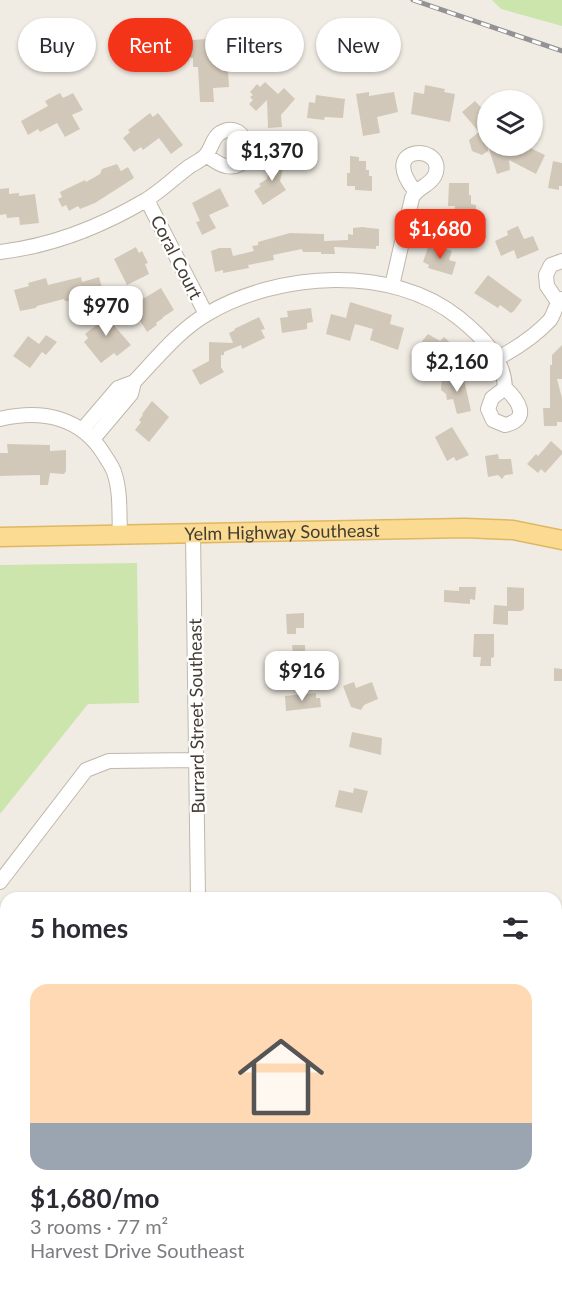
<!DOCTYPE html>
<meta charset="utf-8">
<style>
:root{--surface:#fff;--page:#f2f2f3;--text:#2b2b33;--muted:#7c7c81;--accent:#f33418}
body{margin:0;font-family:Lato,sans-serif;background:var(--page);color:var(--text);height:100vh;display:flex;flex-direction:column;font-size:22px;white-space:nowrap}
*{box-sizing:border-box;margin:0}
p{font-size:20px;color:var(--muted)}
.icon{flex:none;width:33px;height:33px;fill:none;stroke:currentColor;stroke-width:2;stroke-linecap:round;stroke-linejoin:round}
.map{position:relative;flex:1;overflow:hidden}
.drawer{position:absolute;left:0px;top:892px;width:562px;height:404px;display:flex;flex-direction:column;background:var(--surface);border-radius:18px 18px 0 0;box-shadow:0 2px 4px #0004}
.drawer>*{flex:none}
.hud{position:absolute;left:18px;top:18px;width:526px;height:54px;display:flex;gap:12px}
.tools{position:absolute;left:477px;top:90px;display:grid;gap:12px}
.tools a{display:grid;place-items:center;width:66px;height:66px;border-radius:50%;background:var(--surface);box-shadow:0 2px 4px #0004;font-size:30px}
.price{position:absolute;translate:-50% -51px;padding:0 14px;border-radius:12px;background:#fff;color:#222;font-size:20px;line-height:39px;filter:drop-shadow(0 2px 3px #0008)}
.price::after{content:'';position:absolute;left:50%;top:36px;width:18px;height:14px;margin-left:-9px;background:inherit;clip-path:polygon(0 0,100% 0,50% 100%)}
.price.selected{background:var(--accent);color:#fff}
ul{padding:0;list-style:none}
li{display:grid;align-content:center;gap:12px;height:318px;padding:0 30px}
li span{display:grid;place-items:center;height:186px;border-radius:18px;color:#555}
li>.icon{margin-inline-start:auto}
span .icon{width:108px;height:108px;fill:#fffc;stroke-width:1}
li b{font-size:26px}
h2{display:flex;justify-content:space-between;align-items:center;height:72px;padding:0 30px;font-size:26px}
.pill{padding:0 21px;border-radius:27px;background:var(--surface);box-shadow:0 2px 4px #0004;font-size:21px;line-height:54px}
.pill.selected{background:var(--accent);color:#fff}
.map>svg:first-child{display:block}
.green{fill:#cce5ac}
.water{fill:#a0cfed}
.building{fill:#d2c8b9}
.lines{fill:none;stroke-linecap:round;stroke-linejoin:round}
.minor-casing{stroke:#bfb7a9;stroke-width:16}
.major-casing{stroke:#dfb763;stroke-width:21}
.minor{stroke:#fff;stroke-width:14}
.major{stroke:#fbdb92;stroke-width:18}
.rail-casing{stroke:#939393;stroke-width:5}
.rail{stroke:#fff;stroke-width:3;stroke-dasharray:9;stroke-linecap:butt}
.labels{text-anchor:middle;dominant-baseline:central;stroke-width:4.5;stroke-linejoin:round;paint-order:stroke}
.street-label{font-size:18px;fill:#423c33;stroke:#fff}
</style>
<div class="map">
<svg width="562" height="1295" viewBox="0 0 562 1295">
<rect width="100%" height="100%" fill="#f1ece3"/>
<path class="green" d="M492,0H562V26L501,9Z
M137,563L139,703L88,704L0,814V565Z
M0,1007H6V1282L0,1288Z
M557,1032H562V1154L556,1151Z
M42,1290H403L408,1295H74C61,1292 55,1295 42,1290Z"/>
<path class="water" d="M6,1282V1290H42L52,1295H0V1288Z"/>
<path class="building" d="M146,25L158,26L157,31L174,33V38H180V41L206,39V48H211L212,62L222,71H228L229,87L213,88L214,102H200L198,67H193V58L154,55L153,71L142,70Z
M265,82L278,94L284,88L295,99L281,115L282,127L268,128L267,100L256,111L249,104L253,100L250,97L253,95L250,92L257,84L260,87Z
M425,85L445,89L444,92L455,94L450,122L411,114L414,92L424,94Z
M369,92V96L394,92L398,112L377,117L380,133L363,136L356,94Z
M60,93L63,98L73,93L83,110L72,115L80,129L65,137L57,123L40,132L38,129L28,135L21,121L48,106L45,101Z
M316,95L345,99L343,118L325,117L324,120L307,118L309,102L315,103Z
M475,101L488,115V151L482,155L472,151L469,140L479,132L462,112Z
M150,113L153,117L158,113L183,145L171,154L159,138L143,150L141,147L134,152L123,138L130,132L128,130Z
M488,146H526L545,155L536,174L509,160L510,170L497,174Z
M350,156L359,157V161H366V170H369V176H372V191L355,190V186H347V173H350Z
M271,157L285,160L280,181L286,190L263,205L254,191L261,186L259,184L267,179Z
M553,161L562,163V186H559V190L548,188Z
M117,164L121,171L128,167L134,178L95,203L80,209L78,206L69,211L66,205L62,207L58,199L62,197L60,192L85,180L86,182L100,174L102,169Z
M449,183H469V195H471V204L476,205L475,232H457V222H454L455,206H448Z
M9,188V194L19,193V196L35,194L39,223L20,225L19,217L7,218L6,214L0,215V189Z
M220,188L229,206L209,215L216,228L202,235L196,222L200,221L192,203Z
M518,226L524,239L533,236L539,250L517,259L514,250L501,256L495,241L508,235L507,231Z
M362,227L379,229V246H376V249L334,247L335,254H321V252H303L302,249L273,255L274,260L248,265L249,268L223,273V270L215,272L211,251L219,248H231L233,256L254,251L252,246L258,245V242L290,233L324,234V241L348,240V234L353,235V228Z
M435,246L452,251L449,260L456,262L452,275L428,268L429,265L423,262L428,247L434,249Z
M136,247L139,253L142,251L148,263L145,264L149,274L127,285L114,259Z
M488,275L522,300L514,311L511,313L500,305L498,308L474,293Z
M81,277L82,282L99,277L103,291L80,297L77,302L65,301L64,299L37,306L36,308L20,311L14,290L29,286L28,283L46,278L48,285Z
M161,288L174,310L163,317V318L156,323L157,325L147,332L131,306Z
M350,302L392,315L390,324L404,328L398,350L370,340L373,329L355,324L350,341L326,334L331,314L346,318Z
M111,305L119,316L111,322L131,345L117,356L114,353L101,363L84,342L88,338L85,334L105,318L101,313Z
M311,308L313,322L307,323V329L282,333L280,318L288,317L287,311Z
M259,317L265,329L261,330L265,338L242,349L241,345L224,352V355H221V367L224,372L200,385L192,370L209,361V342L233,343L229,333L235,330L234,329Z
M428,334L440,341L444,337L457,349L449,358L444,354L437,362L418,346Z
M46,335L57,342L46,355L42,352L30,368L13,356L28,336L39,344Z
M562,345V379H557L562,398V422H557V426H544L543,408H550V365H552V355Z
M454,375L455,377L463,375L471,411L457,414L453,399L447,400L446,394L441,390L442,378Z
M152,401L169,417L149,442L135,430L141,422L139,420L143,415L142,414Z
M452,427L469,455L456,461L454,457L447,461L435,437Z
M551,441L562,451V454L545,473L541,469L538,473L527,464L536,454L538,456Z
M7,444L50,445V451L66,450V471L64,474L50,473L48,485H40V475L0,476V453H8Z
M498,454L499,459H511L513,474L505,475L502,479L498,475L488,477L485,456Z
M459,587H476L475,600L470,599V604L444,602V590L459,591Z
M507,587L524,588V609L521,611H508V625L493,624L494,605L507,606Z
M304,613V628H296V634H287L286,614Z
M474,634H494V657L491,658V666H480L481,657H473Z
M292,645H305V661H294Z
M554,668L562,669V681H554Z
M354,682L356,688L372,682L378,699L364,705L361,710L351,707L343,686Z
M316,693V698H320L321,707L286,711L285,696Z
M352,732L382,738L381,755L349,747Z
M354,788L368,791L362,813L335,807L339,790L353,793Z"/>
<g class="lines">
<defs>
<path id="minor" d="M147,200L206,314
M0,252C51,246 102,226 146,200C162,190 175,177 190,166C195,163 201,160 205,156C212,149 212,138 220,133C249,116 259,172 226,166C219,165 212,159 206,155
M392,286L412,198C417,187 430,186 435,175C448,144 376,143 415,191
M558,302L547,286L546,275L551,265L562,261
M498,358C517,348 535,336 550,320C555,313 555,304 562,299
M134,382C156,359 179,330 207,314C278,272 392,264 459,318C481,336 504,357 505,388C517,399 532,419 505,425L493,420L488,409L492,398L505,388
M0,419C42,409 82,417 105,456C108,461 112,466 114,472C121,491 119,516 120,536
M82,430L118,388L134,382L131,394L93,439
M193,534L198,898
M0,882L86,770L109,761L196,760
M0,947L6,948
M556,1020H562"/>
<g id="major">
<path id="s1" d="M0,537L465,528L513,530L562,540"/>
</g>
</defs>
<use href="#minor" class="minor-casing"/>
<use href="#major" class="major-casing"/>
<use href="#minor" class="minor"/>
<use href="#major" class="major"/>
<defs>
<path id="rail" d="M413,0L562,51"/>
</defs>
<use href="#rail" class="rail-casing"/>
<use href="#rail" class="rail"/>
</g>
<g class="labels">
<g class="street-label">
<text transform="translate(177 257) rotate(63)">Coral Court</text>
<text stroke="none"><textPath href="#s1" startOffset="282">Yelm Highway Southeast</textPath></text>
<text transform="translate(196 716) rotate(-91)">Burrard Street Southeast</text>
</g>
</g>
</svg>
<div class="tools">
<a><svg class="icon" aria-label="layers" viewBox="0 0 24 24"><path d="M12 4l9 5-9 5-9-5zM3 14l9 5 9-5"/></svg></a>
</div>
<b class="price" style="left:272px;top:182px">$1,370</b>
<b class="price selected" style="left:440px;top:260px">$1,680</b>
<b class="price" style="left:106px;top:337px">$970</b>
<b class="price" style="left:457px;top:393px">$2,160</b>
<b class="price" style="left:302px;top:702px">$916</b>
<div class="hud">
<a class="pill">Buy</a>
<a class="pill selected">Rent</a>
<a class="pill">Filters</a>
<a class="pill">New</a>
</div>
<section class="drawer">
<h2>5 homes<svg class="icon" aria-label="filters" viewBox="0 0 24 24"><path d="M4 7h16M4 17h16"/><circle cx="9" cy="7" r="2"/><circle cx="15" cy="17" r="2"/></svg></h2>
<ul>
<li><span style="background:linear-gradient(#ffd9b3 75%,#9aa5b1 0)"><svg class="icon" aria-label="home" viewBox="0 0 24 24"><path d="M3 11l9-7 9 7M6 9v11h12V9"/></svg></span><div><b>$1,680/mo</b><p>3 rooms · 77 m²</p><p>Harvest Drive Southeast</p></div></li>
</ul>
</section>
</div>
